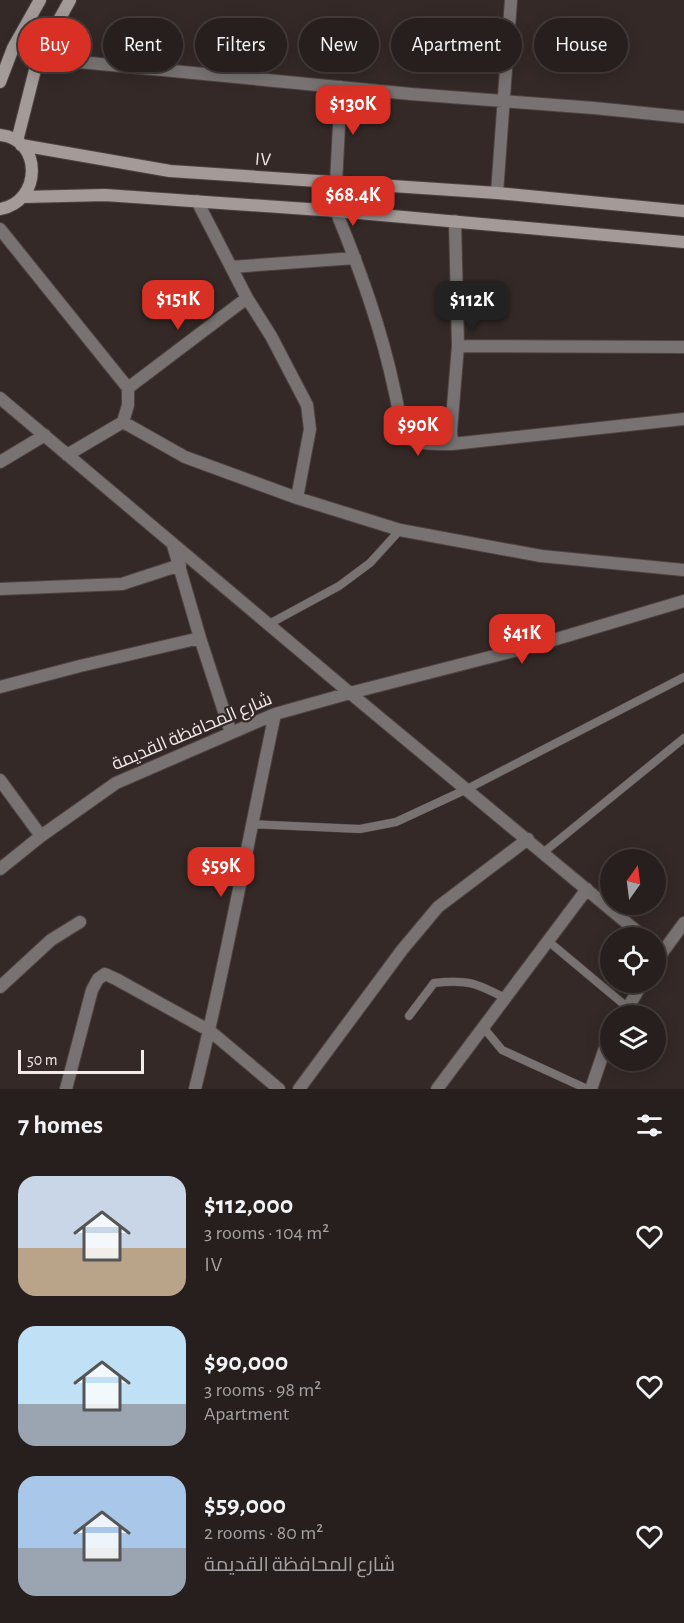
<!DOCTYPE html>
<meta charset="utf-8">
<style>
:root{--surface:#271f1d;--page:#332c2a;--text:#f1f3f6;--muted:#a4a2a4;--line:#433d3b;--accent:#d93025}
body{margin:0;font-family:"Alegreya Sans",Cairo,sans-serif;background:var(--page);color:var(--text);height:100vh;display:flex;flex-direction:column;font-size:22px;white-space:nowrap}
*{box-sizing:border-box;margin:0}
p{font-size:20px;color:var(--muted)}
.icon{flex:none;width:33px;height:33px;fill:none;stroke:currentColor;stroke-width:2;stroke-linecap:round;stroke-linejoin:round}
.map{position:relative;height:1089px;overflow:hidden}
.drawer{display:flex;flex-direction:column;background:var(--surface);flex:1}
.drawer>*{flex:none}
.banner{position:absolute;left:18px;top:18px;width:648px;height:54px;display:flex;gap:12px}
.needle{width:39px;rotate:14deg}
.fabs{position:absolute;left:600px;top:849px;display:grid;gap:12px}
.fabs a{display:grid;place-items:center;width:66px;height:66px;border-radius:50%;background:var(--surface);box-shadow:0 3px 15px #0003,0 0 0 2px var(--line);font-size:30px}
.scale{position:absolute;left:18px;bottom:15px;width:126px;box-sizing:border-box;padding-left:6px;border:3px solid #f2eae9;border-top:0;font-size:16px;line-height:21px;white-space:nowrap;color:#f2eae9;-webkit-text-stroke:4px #342927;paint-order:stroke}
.price{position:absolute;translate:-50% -51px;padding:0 14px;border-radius:12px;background:var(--accent);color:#fff;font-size:20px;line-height:39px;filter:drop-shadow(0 2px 3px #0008)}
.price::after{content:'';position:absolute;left:50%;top:36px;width:18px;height:14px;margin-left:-9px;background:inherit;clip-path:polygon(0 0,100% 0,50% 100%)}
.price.current{background:#222;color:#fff}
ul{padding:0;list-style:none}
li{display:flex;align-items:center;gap:18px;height:150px;padding:0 18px}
li span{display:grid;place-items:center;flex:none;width:168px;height:120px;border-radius:18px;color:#555}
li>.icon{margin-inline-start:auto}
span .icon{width:72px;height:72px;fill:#fffc;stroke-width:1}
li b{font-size:26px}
h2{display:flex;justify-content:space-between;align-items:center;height:72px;padding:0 18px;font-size:26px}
.tag{padding:0 21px;border-radius:27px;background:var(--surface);box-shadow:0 3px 15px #0003,0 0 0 2px var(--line);font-size:21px;line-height:54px}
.tag.current{background:var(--accent);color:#fff}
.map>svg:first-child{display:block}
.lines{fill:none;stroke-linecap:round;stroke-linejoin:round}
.service-casing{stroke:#4f4442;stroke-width:9}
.minor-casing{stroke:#4f4442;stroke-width:14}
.secondary-casing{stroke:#4f4442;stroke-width:14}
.service{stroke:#787372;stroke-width:8}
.minor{stroke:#787372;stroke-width:12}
.secondary{stroke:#a49b99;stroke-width:12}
.labels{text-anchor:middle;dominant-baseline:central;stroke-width:4.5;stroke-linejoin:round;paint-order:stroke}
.street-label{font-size:18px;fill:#f2eae9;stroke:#342927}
</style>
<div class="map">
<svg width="684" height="1089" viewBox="0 0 684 1089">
<rect width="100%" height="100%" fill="#342927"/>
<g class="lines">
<defs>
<path id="service" d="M269,624L339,586L370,563L400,530
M251,824L360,829L396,822L467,789L684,677
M544,852L684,738
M548,941L627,1007
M409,1016L434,983C467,979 476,983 505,998
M483,1027L502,1050L587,1089"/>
<path id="minor" d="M38,58L411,94L594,108L684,117
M336,183L341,87
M497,193L511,0
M197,201L247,298L271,336L307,405L310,429L297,498
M336,211C360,270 382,330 395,393C398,404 400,429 407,437C415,445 440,444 452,444L684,419
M0,229L128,388V405L123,422L185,457L297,498L400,530L541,556L684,570
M231,267L355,258
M458,346L684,347
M128,388L247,298
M0,398L350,693L645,938
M452,444L451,431L458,346L455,221
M67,455L123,422
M0,462L45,435
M173,545L200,638L231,733
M0,589L122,584L180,565
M0,687L80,666L200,638
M0,780L41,836
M0,869L41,836L116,783L275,714L350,693L533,646L684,601
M656,961L684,923
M0,987L51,940L80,922
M623,1016L643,982
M66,1089L92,990L98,979L105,974L116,979L210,1031L279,1089
M195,1089C226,965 248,839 275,714
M299,1089L402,950L438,907L528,839
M437,1089L587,889
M591,1089L607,1042L610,1036"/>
<path id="secondary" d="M0,82L13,48L40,0
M0,135C43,139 42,202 0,209
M17,141L38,58L70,0
M21,145L170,171L497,193L684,211
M22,197L105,195L336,211L684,242"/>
</defs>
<use href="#service" class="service-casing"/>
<use href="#minor" class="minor-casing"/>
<use href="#secondary" class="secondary-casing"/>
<use href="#service" class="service"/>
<use href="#minor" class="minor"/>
<use href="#secondary" class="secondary"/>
</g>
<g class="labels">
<g class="street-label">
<text transform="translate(263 160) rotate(4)">١٧</text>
<text transform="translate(192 732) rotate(-23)">شارع المحافظة القديمة</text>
</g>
</g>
</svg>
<div class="fabs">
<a><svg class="needle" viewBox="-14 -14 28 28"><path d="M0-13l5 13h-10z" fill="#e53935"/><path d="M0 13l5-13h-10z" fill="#a4a2a4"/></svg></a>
<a><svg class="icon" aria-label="locate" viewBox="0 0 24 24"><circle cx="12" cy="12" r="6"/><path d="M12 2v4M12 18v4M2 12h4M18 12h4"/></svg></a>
<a><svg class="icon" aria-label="layers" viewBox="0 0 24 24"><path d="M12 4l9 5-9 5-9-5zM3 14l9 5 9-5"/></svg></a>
</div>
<div class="scale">50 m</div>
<b class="price" style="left:353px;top:136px">$130K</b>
<b class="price" style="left:353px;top:227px">$68.4K</b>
<b class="price" style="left:178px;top:331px">$151K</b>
<b class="price current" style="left:472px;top:332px">$112K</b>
<b class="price" style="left:418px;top:457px">$90K</b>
<b class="price" style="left:522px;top:665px">$41K</b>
<b class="price" style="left:221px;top:898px">$59K</b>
<div class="banner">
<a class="tag current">Buy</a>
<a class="tag">Rent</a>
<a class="tag">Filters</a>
<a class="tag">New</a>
<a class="tag">Apartment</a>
<a class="tag">House</a>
</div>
</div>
<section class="drawer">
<h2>7 homes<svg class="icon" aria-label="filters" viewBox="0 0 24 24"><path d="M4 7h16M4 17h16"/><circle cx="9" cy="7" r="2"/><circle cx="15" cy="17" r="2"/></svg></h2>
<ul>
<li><span style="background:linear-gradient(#c9d6e8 60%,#b9a48a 0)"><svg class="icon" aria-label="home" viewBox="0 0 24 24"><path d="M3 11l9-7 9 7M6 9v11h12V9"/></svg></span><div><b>$112,000</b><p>3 rooms · 104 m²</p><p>١٧</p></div><svg class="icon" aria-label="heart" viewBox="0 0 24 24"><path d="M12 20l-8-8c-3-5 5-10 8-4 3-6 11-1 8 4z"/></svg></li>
<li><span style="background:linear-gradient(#bfe0f5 65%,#9aa5b1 0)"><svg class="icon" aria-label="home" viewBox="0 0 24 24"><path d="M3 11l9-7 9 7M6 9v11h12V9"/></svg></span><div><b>$90,000</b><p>3 rooms · 98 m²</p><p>Apartment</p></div><svg class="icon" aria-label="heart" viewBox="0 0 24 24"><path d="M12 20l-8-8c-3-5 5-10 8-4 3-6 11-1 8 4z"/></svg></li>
<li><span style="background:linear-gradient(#a9c7e8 60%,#9aa5b1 0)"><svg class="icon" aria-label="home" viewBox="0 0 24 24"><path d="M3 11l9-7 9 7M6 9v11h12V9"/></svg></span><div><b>$59,000</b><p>2 rooms · 80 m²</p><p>شارع المحافظة القديمة</p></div><svg class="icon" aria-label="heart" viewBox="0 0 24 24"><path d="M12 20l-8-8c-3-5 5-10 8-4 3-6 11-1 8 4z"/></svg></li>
</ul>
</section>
